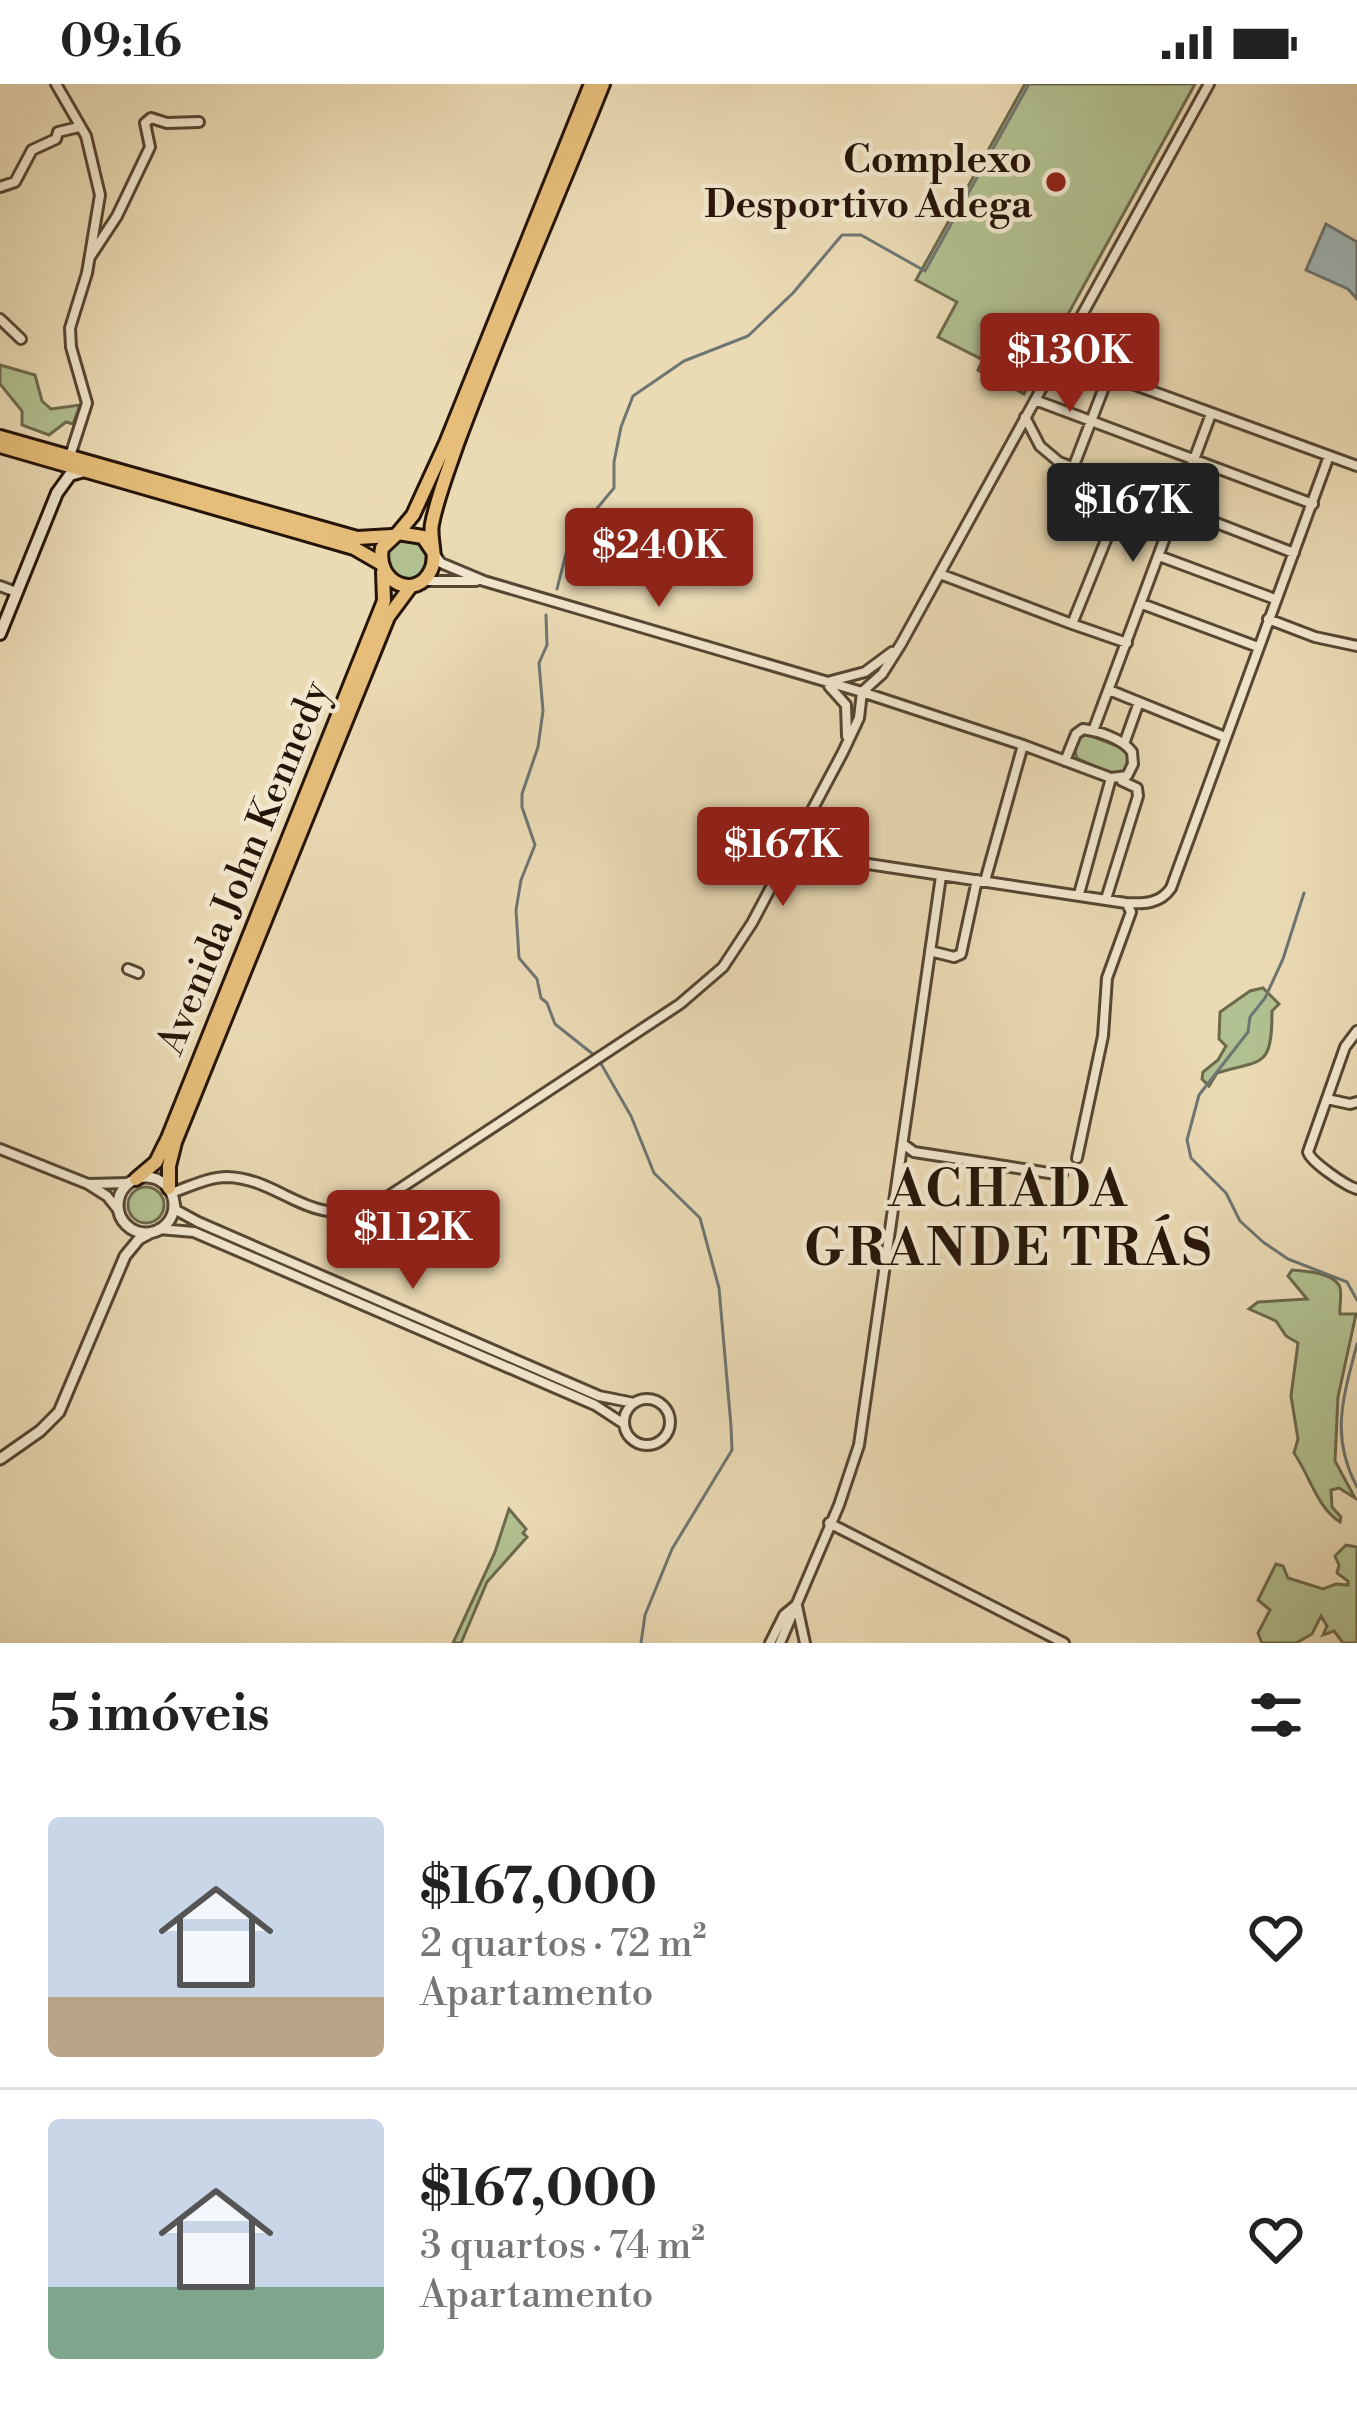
<!DOCTYPE html>
<html lang="pt">
<meta charset="utf-8">
<style>
:root{--surface:#fff;--page:#f6f6f6;--text:#222;--muted:#767676;--line:#e0e0e0;--accent:#8f2418}
body{margin:0;font-family:"Libre Bodoni",serif;background:var(--page);color:var(--text);height:100vh;display:flex;flex-direction:column;font-size:45px;white-space:nowrap}
*{box-sizing:border-box;margin:0}
p{font-size:39px;color:var(--muted)}
.icon{flex:none;width:66px;height:66px;fill:none;stroke:currentColor;stroke-width:2;stroke-linecap:round;stroke-linejoin:round}
.map{position:relative;height:1559px;overflow:hidden}
.panel{display:flex;flex-direction:column;background:var(--surface);flex:1}
.panel>*{flex:none}
.price{position:absolute;translate:-50% -102px;padding:0 27px;border-radius:12px;background:var(--accent);color:#fff;font-size:39px;line-height:78px;filter:drop-shadow(0 3px 6px #0008)}
.price::after{content:'';position:absolute;left:50%;top:72px;width:36px;height:27px;margin-left:-18px;background:inherit;clip-path:polygon(0 0,100% 0,50% 100%)}
.price.active{background:#222;color:#fff}
ul{padding:0;list-style:none}
li{display:flex;align-items:center;gap:36px;height:300px;padding:0 48px}
li+li{border-top:3px solid var(--line)}
li span{display:grid;place-items:center;flex:none;width:336px;height:240px;border-radius:12px;color:#555}
li>.icon{margin-inline-start:auto}
span .icon{width:144px;height:144px;fill:#fffc;stroke-width:1}
li b{font-size:51px}
h2{display:flex;justify-content:space-between;align-items:center;height:144px;padding:0 48px;font-size:51px}
.status{display:flex;justify-content:space-between;align-items:center;height:84px;padding:0 60px;background:var(--surface);direction:ltr}
.status svg{height:33px;fill:currentColor}
.map>svg:first-child{display:block}
.green{fill:#b2c191;stroke:#6c6a4c;stroke-width:3}
.water{fill:#9eb8ba;stroke:#6e7673;stroke-width:3}
.lines{fill:none;stroke-linecap:round;stroke-linejoin:round}
.stream{stroke:#6e7673;stroke-width:3}
.minor-casing{stroke:#564633;stroke-width:14}
.tertiary-casing{stroke:#564633;stroke-width:15}
.secondary-casing{stroke:#251408;stroke-width:16}
.primary-casing{stroke:#251408;stroke-width:18}
.trunk-casing{stroke:#251408;stroke-width:18}
.minor{stroke:#f2e8cf;stroke-width:8}
.tertiary{stroke:#f2e8cf;stroke-width:9}
.secondary{stroke:#f2e8cf;stroke-width:10}
.primary{stroke:#e6be7a;stroke-width:12}
.trunk{stroke:#e6be7a;stroke-width:12}
.poi-dot{fill:#8f2418;stroke:#f2e8cf;stroke-width:4.5}
.labels{text-anchor:middle;dominant-baseline:central;stroke-width:9;stroke-linejoin:round;paint-order:stroke}
.poi-label{font-size:39px;font-weight:bold;fill:#251408;stroke:#f2e8cf;text-anchor:end}
.street-label{font-size:39px;fill:#251408;stroke:#f2e8cf}
.district-label{font-size:51px;font-weight:bold;letter-spacing:3px;fill:#251408;stroke:#f2e8cf}
</style>
<div class="status"><b>09:16</b><svg viewBox="0 0 49 12"><path d="M0 12V9h3v3zM5 12V6h3v6zM10 12V3h3v9zM15 12V0h3v12zM26 1h20v11H26zM47 4h2v5h-2z"/></svg></div>
<div class="map">
<svg width="1357" height="1559" viewBox="0 0 1357 1559">
<rect width="100%" height="100%" fill="#ebdbb5"/>
<filter id="stains"><feTurbulence type="fractalNoise" baseFrequency=".00167" numOctaves="4"/><feColorMatrix values="0 0 0 0 .2 0 0 0 0 .09 0 0 0 0 .02 0 0 0 .5 -.17"/></filter>
<radialGradient id="worn" r=".72"><stop offset=".6" stop-color="#630" stop-opacity="0"/><stop offset="1" stop-color="#630" stop-opacity=".3"/></radialGradient>
<path class="green" d="M1025,0H1195L1024,310L978,286L983,276L938,253L957,218L916,196Z
M0,281L35,291L42,317L51,325L80,321L73,340L66,338L49,351L22,341V327L0,300Z
M386 475a21 21 0 1 1 42 0a21 21 0 1 1-42 0Z
M1086,650L1125,665L1129,670L1125,687L1115,691L1078,675C1072,667 1077,654 1086,650Z
M1263,904L1279,920L1272,927C1272,986 1262,975 1217,989L1209,1002L1202,995L1203,988L1218,976L1226,962L1219,955L1220,928L1250,907Z
M128 1121a18 18 0 1 1 36 0a18 18 0 1 1-36 0Z
M1292,1186C1304,1187 1331,1188 1339,1201C1343,1207 1339,1223 1340,1230H1356L1338,1313L1335,1377L1355,1414L1339,1404L1331,1406L1332,1423L1341,1433L1340,1438C1317,1424 1309,1390 1294,1369L1298,1355L1291,1312L1298,1259L1286,1252L1276,1237L1249,1225L1258,1218L1307,1215L1288,1192Z
M509,1425L526,1445L523,1449L527,1453L487,1498L461,1559H453L495,1468Z
M1346,1461L1357,1463V1559H1343L1334,1547L1323,1551L1327,1542L1321,1532L1312,1550L1296,1559H1262L1258,1549L1270,1526L1258,1516L1276,1480L1283,1482L1288,1494L1323,1505L1336,1500L1348,1501V1497L1337,1489L1339,1481L1335,1472Z"/>
<path class="water" d="M1326,140L1357,158V215L1348,205L1306,186Z"/>
<g class="lines">
<path class="stream" d="M557,505L569,458L614,404V378L621,343L633,312L684,277L748,252L793,209L842,151H861L925,187L1029,0
M546,531L547,561L539,579L543,627L538,663L522,710V723L535,761L521,796L516,826L519,874L537,895L541,914L547,919L555,940L594,971
M1304,809L1283,875L1265,914L1250,933L1248,948L1199,1011L1187,1056L1191,1074L1226,1109L1240,1137L1263,1158L1288,1175L1347,1198L1357,1216
M600,978L631,1032L654,1089L700,1134L719,1204L731,1342L732,1366L672,1465L645,1531L641,1559
M1357,1260C1343,1314 1330,1352 1357,1403"/>
<defs>
<path id="minor" d="M56,0L86,52L100,111L87,189L70,244L71,263L87,319L70,372
M0,103L15,98L32,66L56,55L58,48L79,43
M90,173L117,132L150,63L145,39L151,34L167,39L199,38
M0,235L21,255
M1058,273L1357,382
M1035,316L1313,420
M1025,333L1040,362L1059,378L1294,469
M1073,384L1108,293
M434,469L441,479L484,497L862,608L1023,661
M1159,472L1275,515
M940,490L1072,540
M426,497H476
M0,502L16,508
M1142,520L1258,563
M1268,535L1315,553L1357,562
M1127,559L1072,540L1127,404
M831,597L865,588L892,568
M829,602L846,621L847,652
M1109,606L1225,653
M1093,647L1211,330
M1124,660L1139,618
M1065,677L1076,650L1083,645C1098,647 1123,655 1132,668L1133,680L1127,692L1111,694
M795,760L835,775L1126,819C1144,820 1160,820 1171,804L1329,372
M782,786L799,777L824,775
M985,797L1023,661L1111,694L1079,810
M1106,815L1138,712L1137,704L1122,697
M930,867L954,873L961,870L977,796
M128,885L138,889
M1357,947L1345,963L1308,1068C1311,1078 1346,1102 1357,1105
M1327,1015L1350,1020L1357,1018
M903,1060L914,1068L1062,1091
M0,1065L88,1100
M1077,1074L1103,952L1107,894L1131,828L1127,820
M171,1109C189,1103 208,1093 227,1093C284,1095 307,1146 375,1121L680,920L723,883L752,839L843,668L859,634L862,608L882,590L901,560L1209,0
M174,1116L176,1126L198,1138L599,1312L634,1319
M119,1127L107,1112L88,1100L129,1099
M159,1145L194,1148L595,1321L624,1340
M624 1338a23 23 0 1 1 46 0a23 23 0 1 1-46 0Z
M829,1439L1064,1559
M797,1522L805,1559
M770,1559L784,1531L796,1521
M780,1559L839,1421L859,1361L941,792"/>
<path id="tertiary" d="M118 1121a28 28 0 1 1 56 0a28 28 0 1 1-56 0Z
M0,1375L40,1347L59,1328L125,1172L139,1155L152,1148"/>
<path id="secondary" d="M0,550L57,409L70,391L84,387"/>
<path id="primary" d="M0,353L357,454L392,452
M0,362L354,464L380,479"/>
<path id="trunk" d="M398,449L413,431L446,359L591,0
M433,468L423,453L398,449L382,464C375,499 417,517 431,486C438,472 429,455 432,440C437,414 448,386 457,360C502,239 555,120 603,0
M136,1095L156,1078L168,1054L384,517L383,488
M169,1104V1082L175,1058L388,533L411,502"/>
</defs>
<use href="#minor" class="minor-casing"/>
<use href="#tertiary" class="tertiary-casing"/>
<use href="#secondary" class="secondary-casing"/>
<use href="#primary" class="primary-casing"/>
<use href="#trunk" class="trunk-casing"/>
<use href="#minor" class="minor"/>
<use href="#tertiary" class="tertiary"/>
<use href="#secondary" class="secondary"/>
<use href="#primary" class="primary"/>
<use href="#trunk" class="trunk"/>
</g>
<circle class="poi-dot" cx="1056" cy="98" r="12"/>
<g class="labels">
<g class="poi-label">
<text x="1032" y="76">Complexo<tspan x="1032" dy="45">Desportivo Adega</tspan></text>
</g>
<g class="street-label">
<text transform="translate(244 784) rotate(-68)">Avenida John Kennedy</text>
</g>
<g class="district-label">
<text x="1009" y="1107">ACHADA<tspan x="1009" dy="59">GRANDE TRÁS</tspan></text>
</g>
</g>
<rect width="100%" height="100%" filter="url(#stains)"/>
<rect width="100%" height="100%" fill="url(#worn)"/>
</svg>
<b class="price" style="left:1070px;top:331px">$130K</b>
<b class="price active" style="left:1133px;top:481px">$167K</b>
<b class="price" style="left:659px;top:526px">$240K</b>
<b class="price" style="left:783px;top:825px">$167K</b>
<b class="price" style="left:413px;top:1208px">$112K</b>
</div>
<section class="panel">
<h2>5 imóveis<svg class="icon" aria-label="filters" viewBox="0 0 24 24"><path d="M4 7h16M4 17h16"/><circle cx="9" cy="7" r="2"/><circle cx="15" cy="17" r="2"/></svg></h2>
<ul>
<li><span style="background:linear-gradient(#c9d6e8 75%,#b9a48a 0)"><svg class="icon" aria-label="home" viewBox="0 0 24 24"><path d="M3 11l9-7 9 7M6 9v11h12V9"/></svg></span><div><b>$167,000</b><p>2 quartos · 72 m²</p><p>Apartamento</p></div><svg class="icon" aria-label="heart" viewBox="0 0 24 24"><path d="M12 20l-8-8c-3-5 5-10 8-4 3-6 11-1 8 4z"/></svg></li>
<li><span style="background:linear-gradient(#c9d6e8 70%,#7fa58c 0)"><svg class="icon" aria-label="home" viewBox="0 0 24 24"><path d="M3 11l9-7 9 7M6 9v11h12V9"/></svg></span><div><b>$167,000</b><p>3 quartos · 74 m²</p><p>Apartamento</p></div><svg class="icon" aria-label="heart" viewBox="0 0 24 24"><path d="M12 20l-8-8c-3-5 5-10 8-4 3-6 11-1 8 4z"/></svg></li>
</ul>
</section>
